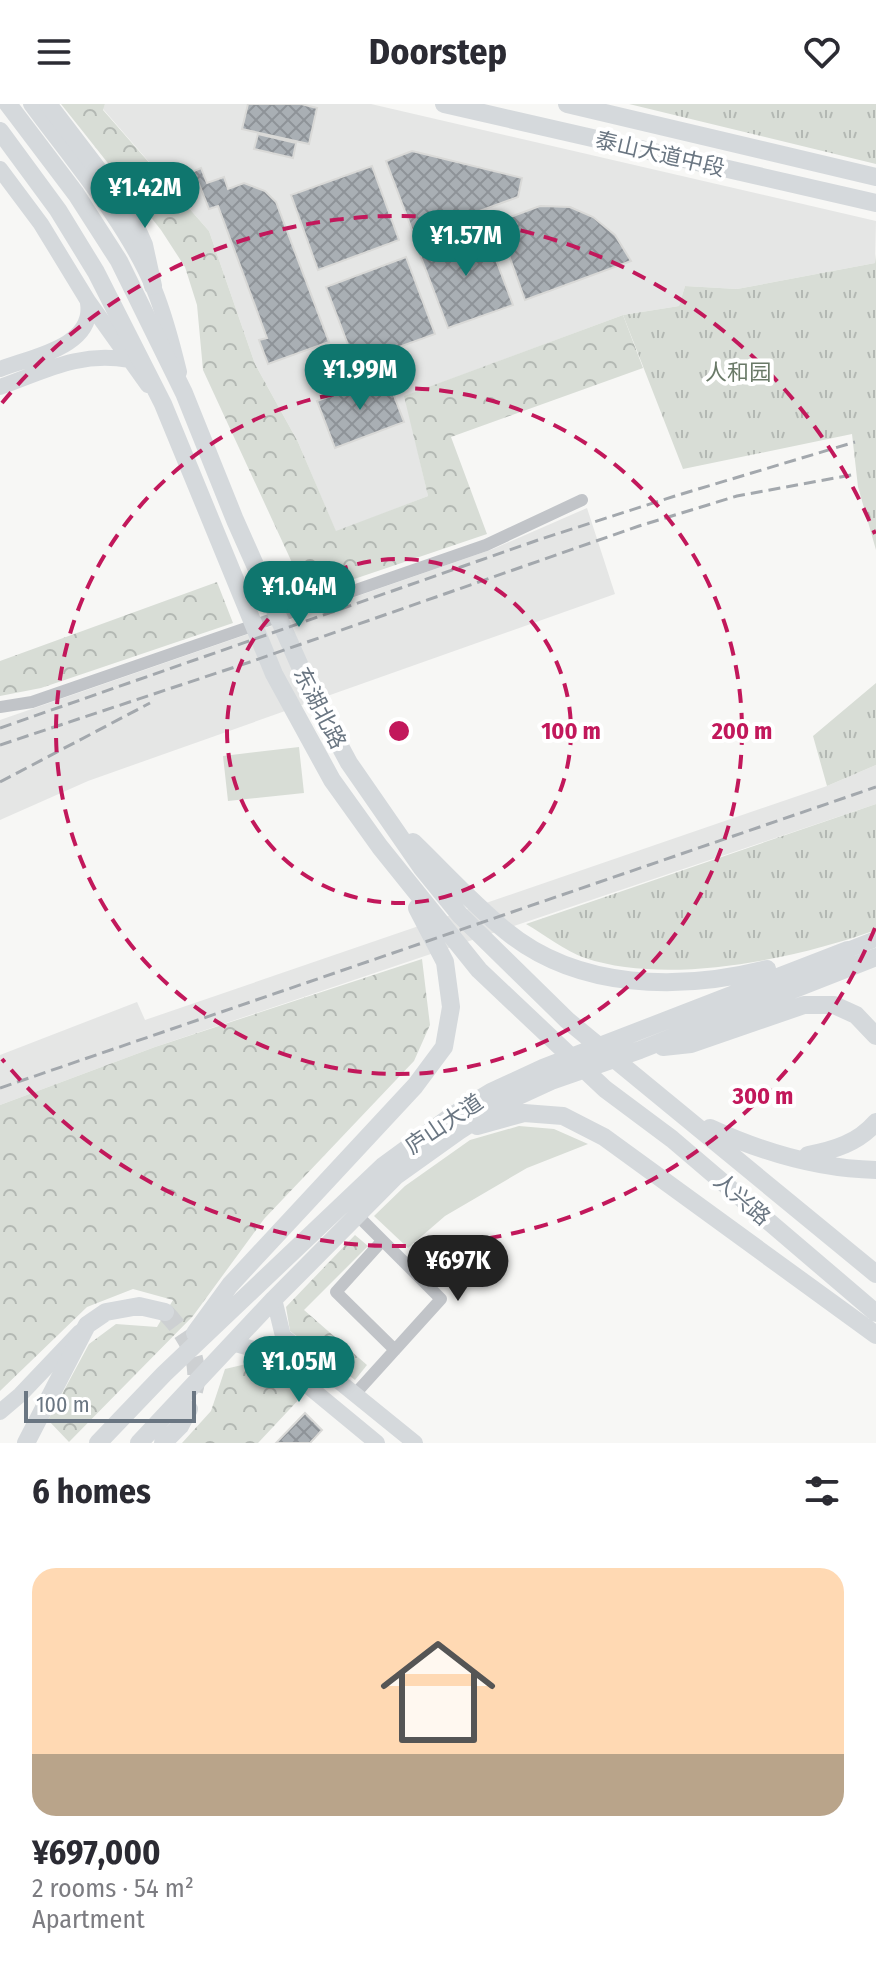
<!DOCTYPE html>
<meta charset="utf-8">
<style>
:root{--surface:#fff;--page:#f2f2f3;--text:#2b2b33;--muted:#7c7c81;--accent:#0f766e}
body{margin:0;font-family:"Fira Sans Condensed","Noto Sans SC",sans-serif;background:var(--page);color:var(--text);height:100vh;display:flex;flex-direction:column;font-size:30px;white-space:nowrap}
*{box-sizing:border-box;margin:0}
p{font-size:26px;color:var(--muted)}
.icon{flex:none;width:44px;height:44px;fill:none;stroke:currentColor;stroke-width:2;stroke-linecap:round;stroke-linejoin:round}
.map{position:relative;height:1339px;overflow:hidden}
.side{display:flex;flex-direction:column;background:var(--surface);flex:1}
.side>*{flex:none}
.scale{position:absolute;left:24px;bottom:20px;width:172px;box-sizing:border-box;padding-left:8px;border:4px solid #6a7682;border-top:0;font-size:22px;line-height:28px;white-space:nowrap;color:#6a7682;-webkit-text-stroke:6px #fff;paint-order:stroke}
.price{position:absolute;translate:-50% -68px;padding:0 18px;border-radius:28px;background:var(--accent);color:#fff;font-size:26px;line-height:52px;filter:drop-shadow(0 2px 4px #0008)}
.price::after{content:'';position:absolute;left:50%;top:48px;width:24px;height:18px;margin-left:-12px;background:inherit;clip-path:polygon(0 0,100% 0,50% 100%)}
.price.current{background:#222;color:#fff}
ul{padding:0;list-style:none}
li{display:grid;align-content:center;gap:16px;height:424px;padding:0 32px}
li span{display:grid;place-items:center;height:248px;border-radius:24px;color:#555}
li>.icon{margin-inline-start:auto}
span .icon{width:144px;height:144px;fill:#fffc;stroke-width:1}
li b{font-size:34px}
h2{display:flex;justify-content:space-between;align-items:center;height:96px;padding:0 32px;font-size:34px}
header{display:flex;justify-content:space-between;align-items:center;height:104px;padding:0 32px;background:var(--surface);font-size:36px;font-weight:700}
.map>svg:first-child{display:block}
.built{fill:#e5e6e5}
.grass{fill:#d8ddd6}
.forest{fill:url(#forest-crowns)}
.park{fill:url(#park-tufts)}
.building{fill:url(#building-cross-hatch);stroke:#d9d9d7;stroke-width:2}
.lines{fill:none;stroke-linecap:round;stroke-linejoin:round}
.primary-tunnel{stroke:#cdd0d2;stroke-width:18;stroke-dasharray:18 9;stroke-linecap:butt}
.street{stroke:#c1c4c8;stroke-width:12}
.secondary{stroke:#d5d9dc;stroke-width:16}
.primary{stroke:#d5d9dc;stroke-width:18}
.rail{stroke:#a3a8ad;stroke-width:3;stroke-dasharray:12 6;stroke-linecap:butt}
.ring{fill:none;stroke:#c2185b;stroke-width:4;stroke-dasharray:14 10}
.labels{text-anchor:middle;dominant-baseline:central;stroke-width:8;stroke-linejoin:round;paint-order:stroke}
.street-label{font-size:22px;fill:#6a7682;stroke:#fff}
.park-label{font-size:22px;fill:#6a7a68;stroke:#fff}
.centre{fill:#c2185b;stroke:#fff;stroke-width:4}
.ring-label{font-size:24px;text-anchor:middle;font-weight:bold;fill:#c2185b;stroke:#fff;stroke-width:8;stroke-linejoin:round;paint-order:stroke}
</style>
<header><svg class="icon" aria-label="menu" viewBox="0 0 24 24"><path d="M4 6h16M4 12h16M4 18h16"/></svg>Doorstep<svg class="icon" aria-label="heart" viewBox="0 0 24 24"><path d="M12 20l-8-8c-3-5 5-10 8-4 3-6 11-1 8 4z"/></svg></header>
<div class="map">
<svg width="876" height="1339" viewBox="0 0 876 1339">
<defs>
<pattern id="forest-crowns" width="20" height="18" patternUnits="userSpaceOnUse" patternTransform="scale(2)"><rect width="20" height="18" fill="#d8ddd6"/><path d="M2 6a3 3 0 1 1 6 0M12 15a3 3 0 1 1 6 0" fill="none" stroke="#b3b8b3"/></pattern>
<pattern id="park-tufts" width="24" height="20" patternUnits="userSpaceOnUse" patternTransform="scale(2)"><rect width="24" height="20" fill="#d8ddd6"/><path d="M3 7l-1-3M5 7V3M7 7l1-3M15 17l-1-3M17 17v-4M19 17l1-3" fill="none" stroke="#b3b8b3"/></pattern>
<pattern id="building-cross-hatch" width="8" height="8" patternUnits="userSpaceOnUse" patternTransform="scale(2)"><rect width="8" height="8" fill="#a9afb4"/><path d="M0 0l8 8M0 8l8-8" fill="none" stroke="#8e9398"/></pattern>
</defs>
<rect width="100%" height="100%" fill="#f7f7f5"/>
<path class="built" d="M105,0H371L876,117L875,159L737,185L685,182L679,202L623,211L405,292L428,392L336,428L298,338L255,260L209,127L103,5Z
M587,404L615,490L88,677L0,716V616L493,445Z
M876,661V700L155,943L0,1001V951L137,898L145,916L827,682Z"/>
<path class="grass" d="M299,643L304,689L228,697L223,652Z
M519,1022L554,1025L588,1040L527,1064L445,1112L408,1144L374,1112L405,1082L470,1036Z"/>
<path class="forest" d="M61,0H105L103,6L209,127L255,260L298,338L336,427L428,392L404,292L623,211L643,264L451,333L487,430L307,491L203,266L197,201L185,163L161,126Z
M217,478L233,519L41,584L0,592V557Z
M422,855L430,921L414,957L264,1115L193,1212L69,1338L48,1316L89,1240L116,1220L157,1223L173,1196L133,1185L87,1203L0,1287V1001L155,943Z
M355,1131L368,1142L304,1206L367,1261L355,1276L290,1227L286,1203Z
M263,1256L303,1291L258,1339H182L211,1307L225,1265Z"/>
<path class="park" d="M629,0H876V60Z
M876,150V446L858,383L852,330L683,365L623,211L679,202L685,182L737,185L875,159Z
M876,579V661L827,682L813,632Z
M876,700V826C795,855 669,882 585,854C565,847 545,831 526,820Z"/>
<path class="building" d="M248,0H301L317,4L309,40L242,25Z
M258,30L296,39L293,54L254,45Z
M412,47L522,74L518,93L414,131L386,57Z
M184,62L187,70L201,64L207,79L224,73L228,85L244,79L265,87L276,98L329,238L268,260L259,236L267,234L218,102L209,105L199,80L183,86L175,66Z
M372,62L399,136L318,166L291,91Z
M540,102L570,103L593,113L615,131L631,157L525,196L497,118Z
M484,124L513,201L448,224L419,148Z
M406,153L435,230L355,259L326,183Z
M386,271L404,318L335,344L317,297Z
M305,1309L322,1326L310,1339H276Z"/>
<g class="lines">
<path class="primary-tunnel" d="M165,1208C185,1229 203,1257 194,1287"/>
<path class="street" d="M0,603L32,598L486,441L582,396
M382,1137L336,1188L395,1246
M355,1290L441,1195L357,1111"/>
<path class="secondary" d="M31,0C72,56 128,121 154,185C165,212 172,239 179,268
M0,65L41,120L88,197L148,281
M0,265C31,253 95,243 88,199
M0,283C45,267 80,247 129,256
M848,846L876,835
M274,1195L283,1232L415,1339
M232,1239L268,1249L377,1339
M0,1308L20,1291L80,1228"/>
<path class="primary" d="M8,0L76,90L119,157L184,289L235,416L315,596L349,659L421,763L460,811L567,916L876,1170
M48,0L128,105L144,141L153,182
M444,0L876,99
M567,0L876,73
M0,27L58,106L96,168L163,300L274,570L332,676L380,743L479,866L605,985L672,1035L876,1209
M413,738C444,768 473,800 506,827C578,886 680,887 767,865
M663,943L691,940L804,901H834L856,911L876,932
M477,1022L524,1009L563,1012L604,1033L876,1231
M710,1024C762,1048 819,1065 876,1066
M808,1051C834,1046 858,1039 876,1018
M195,1229L230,1181L415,982L444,943L451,903L445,858L417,804
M26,1339L87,1221L106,1208L139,1202L165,1208
M98,1339L164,1270L383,1062L450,1013L491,988L543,964L848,846
M139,1339L274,1195L396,1072L459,1027L501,1000L551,977L640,946L876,853
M163,1339L180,1322L189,1305"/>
<path class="rail" d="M0,624L541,435L675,392L855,338
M0,641L250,558L639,422L737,392L857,370
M0,678L150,599
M0,984L876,683"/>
</g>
<g class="ring">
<circle cx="399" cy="627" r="172"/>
<circle cx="399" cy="627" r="343"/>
<path d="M875 824A515 515 0 0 1 2 955M2 299A515 515 0 0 1 875 430"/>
</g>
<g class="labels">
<g class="street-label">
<text transform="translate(660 50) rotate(13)">泰山大道中段</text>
<text transform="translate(320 604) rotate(63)">东湖北路</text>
<text transform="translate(444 1020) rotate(-34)">庐山大道</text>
<text transform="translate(742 1095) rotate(41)">人兴路</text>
</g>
<g class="park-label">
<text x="738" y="268">人和园</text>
</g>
</g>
<circle cx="399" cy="627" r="12" class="centre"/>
<g class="ring-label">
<text x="571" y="635">100 m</text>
<text x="742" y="635">200 m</text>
<text x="763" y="1000">300 m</text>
</g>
</svg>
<div class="scale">100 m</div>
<b class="price" style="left:145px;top:126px">¥1.42M</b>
<b class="price" style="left:466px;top:174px">¥1.57M</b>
<b class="price" style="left:360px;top:308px">¥1.99M</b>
<b class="price" style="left:299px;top:525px">¥1.04M</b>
<b class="price current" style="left:458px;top:1199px">¥697K</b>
<b class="price" style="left:299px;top:1300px">¥1.05M</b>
</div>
<section class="side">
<h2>6 homes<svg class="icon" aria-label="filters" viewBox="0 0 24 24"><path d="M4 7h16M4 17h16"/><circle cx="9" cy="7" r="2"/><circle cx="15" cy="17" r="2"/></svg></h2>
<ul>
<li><span style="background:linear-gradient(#ffd9b3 75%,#b9a48a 0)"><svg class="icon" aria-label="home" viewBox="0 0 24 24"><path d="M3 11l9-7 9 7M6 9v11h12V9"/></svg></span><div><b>¥697,000</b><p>2 rooms · 54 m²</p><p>Apartment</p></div></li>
</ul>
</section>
